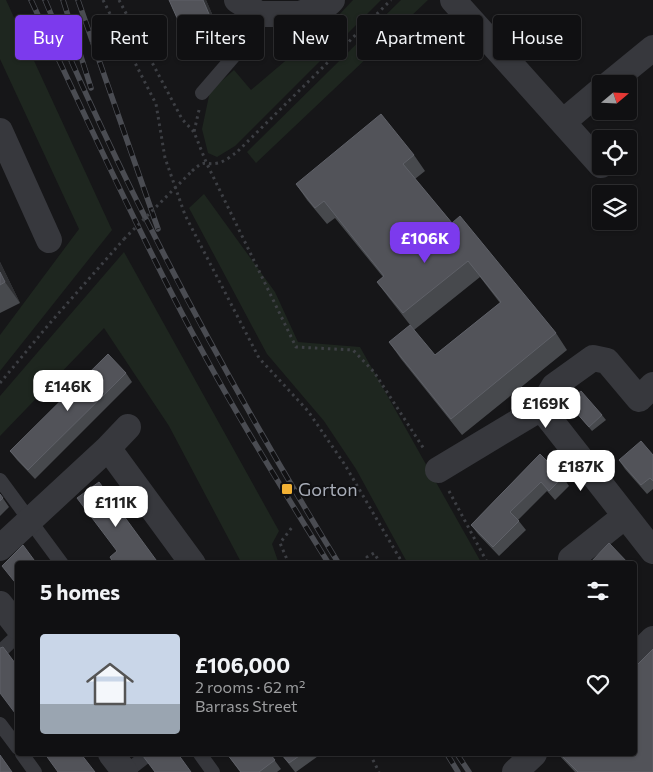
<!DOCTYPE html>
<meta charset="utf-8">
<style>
:root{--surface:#101012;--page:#19191b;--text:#f1f3f6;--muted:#9c9d9f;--line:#303032;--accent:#7c3aed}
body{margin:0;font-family:Commissioner,sans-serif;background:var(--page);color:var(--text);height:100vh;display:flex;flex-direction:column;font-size:19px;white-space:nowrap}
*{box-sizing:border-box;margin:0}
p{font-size:16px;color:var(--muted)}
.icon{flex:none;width:28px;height:28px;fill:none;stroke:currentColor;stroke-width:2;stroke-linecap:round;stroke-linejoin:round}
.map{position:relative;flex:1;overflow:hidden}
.side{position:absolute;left:15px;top:561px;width:622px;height:195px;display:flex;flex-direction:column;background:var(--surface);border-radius:5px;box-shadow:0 1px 4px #0004,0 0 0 1px var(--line)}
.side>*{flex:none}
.banner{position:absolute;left:15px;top:15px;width:624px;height:45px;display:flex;gap:10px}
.needle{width:32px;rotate:71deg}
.fabs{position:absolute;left:592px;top:75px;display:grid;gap:10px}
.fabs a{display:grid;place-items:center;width:45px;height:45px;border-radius:5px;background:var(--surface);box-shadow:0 1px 4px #0004,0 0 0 1px var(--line);font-size:25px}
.price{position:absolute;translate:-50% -42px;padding:0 11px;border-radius:10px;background:#fff;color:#222;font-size:16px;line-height:32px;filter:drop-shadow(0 1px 2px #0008)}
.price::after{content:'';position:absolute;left:50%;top:30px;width:15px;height:11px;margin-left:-8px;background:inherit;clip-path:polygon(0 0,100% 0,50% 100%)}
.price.current{background:var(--accent);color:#fff}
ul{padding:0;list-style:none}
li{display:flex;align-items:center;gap:15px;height:125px;padding:0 25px}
li span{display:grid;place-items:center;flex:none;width:140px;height:100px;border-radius:5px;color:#555}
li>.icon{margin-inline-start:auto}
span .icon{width:60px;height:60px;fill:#fffc;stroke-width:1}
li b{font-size:21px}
h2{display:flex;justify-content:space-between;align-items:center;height:60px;padding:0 25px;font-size:21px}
.chip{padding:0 18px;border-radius:5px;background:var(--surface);box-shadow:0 1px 4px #0004,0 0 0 1px var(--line);font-size:18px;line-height:45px}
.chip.current{background:var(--accent);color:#fff}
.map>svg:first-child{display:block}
.green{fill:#1e261f}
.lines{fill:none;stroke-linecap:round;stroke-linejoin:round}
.path{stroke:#3d3f44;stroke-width:3;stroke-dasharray:2.5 4;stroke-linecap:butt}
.service{stroke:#37383d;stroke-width:14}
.minor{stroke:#37383d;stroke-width:26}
.rail-casing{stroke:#4a4c52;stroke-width:5.5}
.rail{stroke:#111113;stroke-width:4;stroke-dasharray:11;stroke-linecap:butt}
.path-bridge{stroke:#3d3f44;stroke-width:3;stroke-dasharray:2.5 4;stroke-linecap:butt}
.wall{fill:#47494d}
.shaded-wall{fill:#2f3033}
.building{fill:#525359;stroke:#5f6168}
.poi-dot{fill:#f2b134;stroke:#111113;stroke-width:2}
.labels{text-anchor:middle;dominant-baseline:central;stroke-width:4;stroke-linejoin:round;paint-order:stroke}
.poi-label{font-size:18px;fill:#a8adb8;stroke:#111113;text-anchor:start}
</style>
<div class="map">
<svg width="653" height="772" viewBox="0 0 653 772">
<rect width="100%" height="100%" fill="#161618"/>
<path class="green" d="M0,0H6L112,230L0,371V335L79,229L0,59Z
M353,0H381L235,146L217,157L208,153L202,129L210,91L234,70L251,90L337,17Z
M401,0H428L256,163L247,152Z
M204,194L275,292L298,342L360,347L482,564H408L356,469L324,421L267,354L189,208Z
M124,252L279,531L272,544L279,564H242L169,426L104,328L0,436V396Z"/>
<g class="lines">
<path class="path" d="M103,0L156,104L165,158L185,215L259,358L308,411L345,465L403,564
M119,0L182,119L194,132
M199,110L194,132L206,162L296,347L353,350L374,372L424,449
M192,171C206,158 204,166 218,163C224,162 231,156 236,153L391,0
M0,383L50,323L124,239
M449,491L488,564
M289,564L280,543L293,526
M370,564L367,557L374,553L381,564
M370,754L379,772"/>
<path class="service" d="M202,93L234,56L259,14
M0,480L62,564
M0,652L18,635
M0,724L18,748
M22,754L35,772
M200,754L213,772
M126,772L149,754"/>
<path class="minor" d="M237,0L259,14H300L329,3L332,0
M453,0L601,165
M609,84L653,48
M563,122L601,90
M0,131L49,240
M541,408L653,551
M108,448L128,427
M438,470L541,408L554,386L593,358L607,361L639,399L653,385
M0,548L108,448L193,564
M571,559L625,516
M0,604L18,627
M635,657L653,639
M111,754L125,772
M515,772L534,754"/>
<defs>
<path id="rail" d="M31,0C77,99 123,199 173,296C220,388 274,476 329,564
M45,0C127,196 228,383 339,564
M63,0L91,88
M78,0L158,229
M447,754L458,772
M457,754L469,772"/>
</defs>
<use href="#rail" class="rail-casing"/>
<use href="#rail" class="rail"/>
<path class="path-bridge" d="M124,239L192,171"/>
</g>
<path class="wall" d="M169,0H206L225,44L196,56L190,47Z
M414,155L425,171L415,179L452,223L556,333L567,350L462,435L401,359L389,342L435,355L500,303L480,277L414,330L389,298L377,282L383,277L335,218L327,224L307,200L296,184Z
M0,262L20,303L0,313Z
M126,373L132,382L35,479L17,460L10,451Z
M567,402L602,415L606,420L592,431Z
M540,454L563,477L569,486L555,500L547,491L518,520L526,530L499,556L478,534L471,525Z
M653,455V489L647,494L625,469L619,460Z
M0,494L9,507L0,516Z
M227,754H270L281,769L277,772H240Z
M281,754H321L296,772H295Z
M558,754H635L653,772H575Z"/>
<path class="shaded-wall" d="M203,0H206L225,44L218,35Z
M0,262L20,303L5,282L0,272Z"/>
<path class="building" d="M169,0H203L218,35L190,47Z
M381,114L414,155L403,164L452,223L460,216L556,333L451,419L389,342L410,325L435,355L501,302L468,261L403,313L377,282L384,276L324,201L315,208L296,184Z
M0,272L5,282L0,285Z
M108,354L126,373L28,470L10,451Z
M581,391L602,415L589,427L567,402Z
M641,441L653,455V481L650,478L641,485L619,460Z
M540,454L563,477L549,491L541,482L510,512L519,521L493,547L471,525Z
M99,482L159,564H114L110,557L117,551L77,498Z
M0,494L3,498L0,501Z
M609,543L629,564H589Z
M23,545L37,564H18V586L2,566Z
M3,647L18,667V717L0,693V648Z
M653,649V772H578L560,754H635V667Z
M45,754H81L95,772H58Z
M145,754H178L191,772H155L143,756Z
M227,754H270L275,760L259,772H241Z
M281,754H302L289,763Z
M0,755L12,772H0Z"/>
<rect class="poi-dot" x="281" y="483" width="12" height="12" rx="2.5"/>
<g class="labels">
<g class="poi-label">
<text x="298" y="489">Gorton</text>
</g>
</g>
</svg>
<div class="fabs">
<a><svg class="needle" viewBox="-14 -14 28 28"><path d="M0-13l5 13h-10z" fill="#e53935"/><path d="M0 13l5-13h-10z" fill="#9c9d9f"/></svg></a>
<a><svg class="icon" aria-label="locate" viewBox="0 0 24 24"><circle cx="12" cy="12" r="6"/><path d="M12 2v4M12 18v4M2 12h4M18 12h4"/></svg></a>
<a><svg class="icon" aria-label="layers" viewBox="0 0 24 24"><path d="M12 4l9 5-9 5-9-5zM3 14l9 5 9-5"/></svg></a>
</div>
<b class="price current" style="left:425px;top:264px">£106K</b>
<b class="price" style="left:68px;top:412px">£146K</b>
<b class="price" style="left:546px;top:429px">£169K</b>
<b class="price" style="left:581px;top:492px">£187K</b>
<b class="price" style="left:116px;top:528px">£111K</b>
<div class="banner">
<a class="chip current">Buy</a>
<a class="chip">Rent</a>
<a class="chip">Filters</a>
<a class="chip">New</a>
<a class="chip">Apartment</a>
<a class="chip">House</a>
</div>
<section class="side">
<h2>5 homes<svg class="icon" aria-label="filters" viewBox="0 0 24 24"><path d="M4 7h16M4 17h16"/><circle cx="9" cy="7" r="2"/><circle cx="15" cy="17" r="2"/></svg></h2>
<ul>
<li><span style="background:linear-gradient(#c9d6e8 70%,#9aa5b1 0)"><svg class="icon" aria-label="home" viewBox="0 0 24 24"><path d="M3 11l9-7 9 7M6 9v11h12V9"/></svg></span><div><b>£106,000</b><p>2 rooms · 62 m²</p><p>Barrass Street</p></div><svg class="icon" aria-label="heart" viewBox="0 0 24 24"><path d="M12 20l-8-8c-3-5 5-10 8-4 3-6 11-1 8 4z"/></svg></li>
</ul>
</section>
</div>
